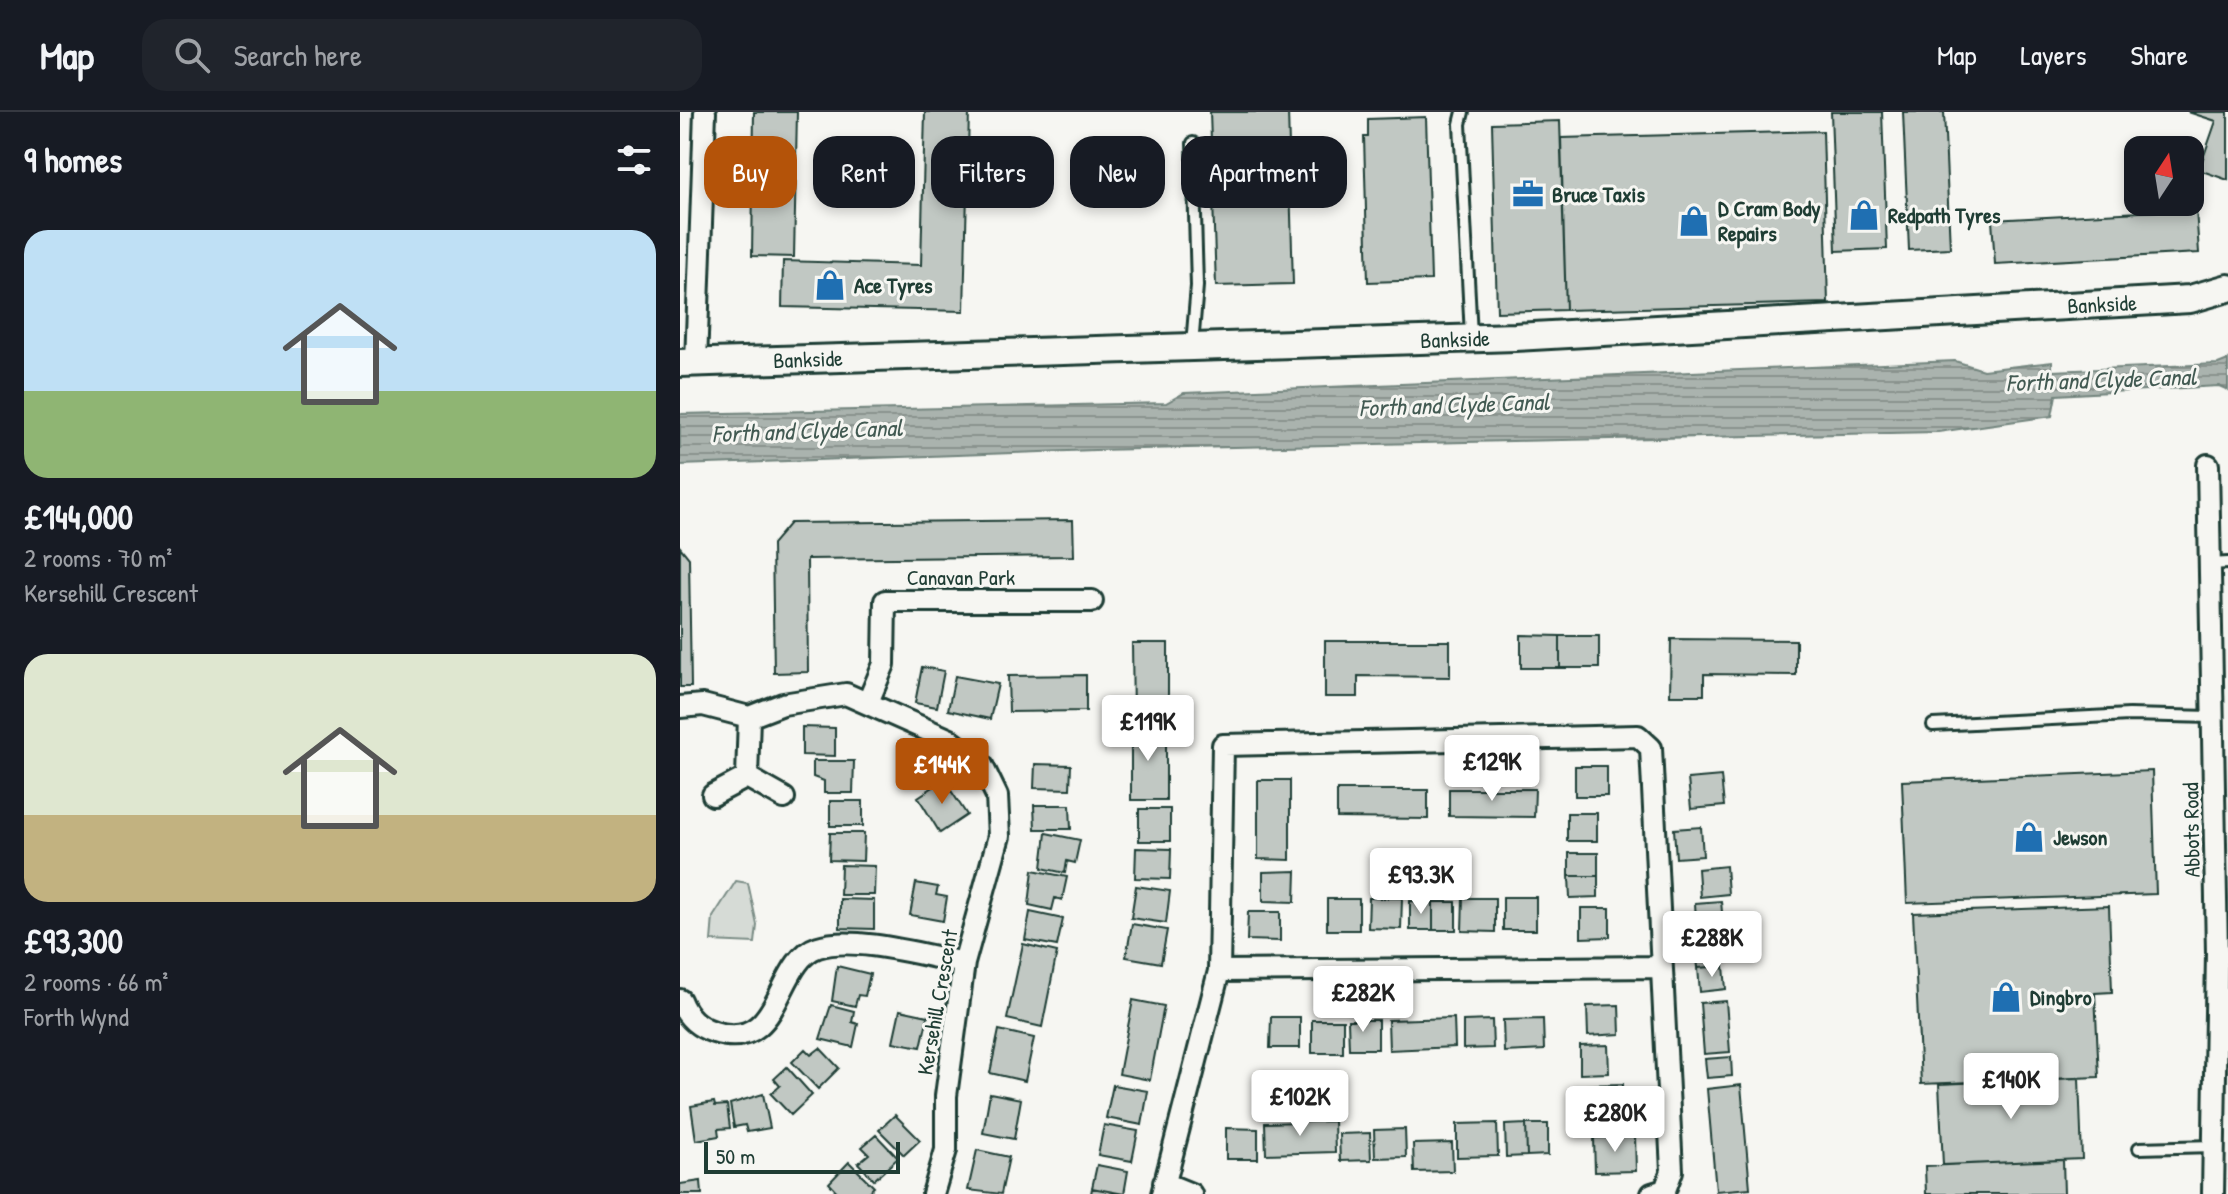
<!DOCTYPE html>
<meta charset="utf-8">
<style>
:root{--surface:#171b24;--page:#20242c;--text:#f1f3f6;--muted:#9ea1a6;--line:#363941;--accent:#b45309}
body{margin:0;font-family:"Patrick Hand",sans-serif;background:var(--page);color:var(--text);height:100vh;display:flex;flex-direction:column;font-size:30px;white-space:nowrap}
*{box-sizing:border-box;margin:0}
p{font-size:26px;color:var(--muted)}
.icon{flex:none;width:44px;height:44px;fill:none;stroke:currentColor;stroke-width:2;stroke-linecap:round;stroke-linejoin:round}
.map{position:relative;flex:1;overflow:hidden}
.details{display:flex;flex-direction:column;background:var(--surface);width:680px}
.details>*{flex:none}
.banner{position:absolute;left:24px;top:24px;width:760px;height:72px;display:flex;gap:16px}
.needle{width:52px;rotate:12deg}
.tools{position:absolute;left:1444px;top:24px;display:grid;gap:16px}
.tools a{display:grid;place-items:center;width:80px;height:80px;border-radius:16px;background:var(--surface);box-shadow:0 4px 12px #0003;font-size:40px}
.scale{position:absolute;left:24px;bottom:20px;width:196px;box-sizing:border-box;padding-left:8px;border:4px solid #1f3d34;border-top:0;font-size:22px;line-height:28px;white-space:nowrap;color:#1f3d34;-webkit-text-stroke:6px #f6f6f2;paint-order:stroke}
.price{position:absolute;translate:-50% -68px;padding:0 18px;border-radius:8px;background:#fff;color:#222;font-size:26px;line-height:52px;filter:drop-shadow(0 2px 4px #0008)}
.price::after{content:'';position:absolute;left:50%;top:48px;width:24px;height:18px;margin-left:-12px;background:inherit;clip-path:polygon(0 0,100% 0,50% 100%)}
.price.selected{background:var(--accent);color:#fff}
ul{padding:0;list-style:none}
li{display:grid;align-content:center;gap:16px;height:424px;padding:0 24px}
li span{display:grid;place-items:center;height:248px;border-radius:24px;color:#555}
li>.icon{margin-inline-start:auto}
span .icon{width:144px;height:144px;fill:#fffc;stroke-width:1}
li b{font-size:34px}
h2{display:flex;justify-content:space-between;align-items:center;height:96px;padding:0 24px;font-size:34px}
.tag{padding:0 28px;border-radius:24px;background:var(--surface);box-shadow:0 4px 12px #0003;font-size:28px;line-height:72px}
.tag.selected{background:var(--accent);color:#fff}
header{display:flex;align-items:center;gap:48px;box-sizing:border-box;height:112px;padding:0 40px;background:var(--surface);border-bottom:2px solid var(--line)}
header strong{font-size:38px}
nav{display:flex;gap:44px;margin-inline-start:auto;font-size:28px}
.search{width:560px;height:72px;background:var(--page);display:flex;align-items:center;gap:20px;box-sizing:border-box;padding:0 28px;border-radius:24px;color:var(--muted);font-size:30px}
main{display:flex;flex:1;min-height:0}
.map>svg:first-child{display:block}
.green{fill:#d6dbd6;stroke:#7a8c85;stroke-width:2}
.water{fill:url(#water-rules);stroke:#72847d;stroke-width:2}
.building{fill:#c1c8c3;stroke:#1f3d34;stroke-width:2}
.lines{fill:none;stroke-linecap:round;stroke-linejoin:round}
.service-casing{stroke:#1f3d34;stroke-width:16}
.minor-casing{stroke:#1f3d34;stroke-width:26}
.tertiary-casing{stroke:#1f3d34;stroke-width:32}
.service{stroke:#f6f6f2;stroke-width:10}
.minor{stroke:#f6f6f2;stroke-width:20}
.tertiary{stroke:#f6f6f2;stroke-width:26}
.labels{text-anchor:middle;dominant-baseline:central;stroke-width:6;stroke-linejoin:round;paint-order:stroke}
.poi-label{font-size:22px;font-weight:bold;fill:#1f3d34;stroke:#f6f6f2;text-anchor:start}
.street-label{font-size:22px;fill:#1f3d34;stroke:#f6f6f2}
.water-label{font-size:24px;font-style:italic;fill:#425a52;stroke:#f6f6f2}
</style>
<header>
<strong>Map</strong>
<div class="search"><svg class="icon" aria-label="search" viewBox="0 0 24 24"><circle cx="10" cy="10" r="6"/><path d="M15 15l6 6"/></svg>Search here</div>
<nav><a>Map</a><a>Layers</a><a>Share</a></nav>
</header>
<main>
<section class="details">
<h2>9 homes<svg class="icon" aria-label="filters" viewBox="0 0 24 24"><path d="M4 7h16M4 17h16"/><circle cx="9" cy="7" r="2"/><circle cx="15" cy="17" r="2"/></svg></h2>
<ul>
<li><span style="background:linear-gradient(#bfe0f5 65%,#8fb573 0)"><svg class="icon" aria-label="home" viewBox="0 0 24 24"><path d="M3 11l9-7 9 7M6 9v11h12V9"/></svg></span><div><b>£144,000</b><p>2 rooms · 70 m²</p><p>Kersehill Crescent</p></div></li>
<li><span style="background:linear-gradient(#dfe7d0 65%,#c2b280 0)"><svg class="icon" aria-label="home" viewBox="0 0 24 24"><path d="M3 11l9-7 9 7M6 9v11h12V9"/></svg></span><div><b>£93,300</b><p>2 rooms · 66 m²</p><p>Forth Wynd</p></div></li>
</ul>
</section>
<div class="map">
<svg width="1548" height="1082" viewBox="0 0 1548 1082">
<defs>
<pattern id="water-rules" width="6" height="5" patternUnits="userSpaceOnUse" patternTransform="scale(2)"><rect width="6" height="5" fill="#aab3ae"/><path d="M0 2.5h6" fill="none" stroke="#8a938e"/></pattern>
</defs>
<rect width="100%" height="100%" fill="#f6f6f2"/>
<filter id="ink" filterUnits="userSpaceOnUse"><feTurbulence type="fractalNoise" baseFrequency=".0125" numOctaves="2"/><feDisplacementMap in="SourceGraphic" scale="16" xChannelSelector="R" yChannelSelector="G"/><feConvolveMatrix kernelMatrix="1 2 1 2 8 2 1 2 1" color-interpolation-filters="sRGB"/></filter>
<g filter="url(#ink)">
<path class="green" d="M56,769L68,771L77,813L75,831L31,829L33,805Z"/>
<path class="water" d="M1548,248V278L1539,274L1376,283L1372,304L1258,320L415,338L0,353V302L486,291L504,281L1275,249L1303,258L1372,250V259L1538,252Z"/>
<path class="building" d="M74,0H117L114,145L72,144Z
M245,0H289L284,199L102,195L103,149L241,153Z
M530,0H608L613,172L536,174Z
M1151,0H1202L1207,137L1156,139Z
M1223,0H1264L1270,136L1229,138Z
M1508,0H1548V68L1519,58L1536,9Z
M746,5L751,168L688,170L684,25H688V7Z
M880,9L886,198L817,200L812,11Z
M1143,19L1148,191L886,198L881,26Z
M1516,97L1519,141L1315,152L1312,108Z
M393,408L394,444L127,447L128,560L94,561L92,432L110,411Z
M0,435L9,446L11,575H0Z
M841,523L880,524V556H841Z
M880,524H919V556H880Z
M991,527L1116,528V563L1024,562V583H990Z
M645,529H770V565L678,564V585H645Z
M452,531H488V604H453Z
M242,555L264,559L257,595L235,591Z
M406,563V599L329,600L328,564Z
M275,564L318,572L310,607L268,598Z
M451,614L486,615V688H451Z
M122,615L155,616V644L122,643Z
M133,649H174L173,681H144V669L133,665Z
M355,652L391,653L390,677L354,676Z
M895,654H927V684H895Z
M1472,659L1476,782L1227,791L1222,669Z
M1041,664L1044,694L1011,697L1008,667Z
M264,668L287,703L260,721L238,685Z
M578,668H610V748L578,747Z
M769,677H855L854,705L769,704Z
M657,678H748V707L657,706Z
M150,689H183V714H150Z
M354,693H390L391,717H355Z
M459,697H490V729H459Z
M887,701H917V729H887Z
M1021,715L1023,744L996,746L994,717Z
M150,721H184L183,749L149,748Z
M366,721L400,728L395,751L387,749L385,761L362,756Z
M456,736L491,737L490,767L455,766Z
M889,741H918V764H889Z
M161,753L195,754L194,783H160Z
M1046,754L1048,782L1020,785L1018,757Z
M353,758L387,765L382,788L375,786L372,798L349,793Z
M616,759L615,790L583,789V760Z
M889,764H918V785L890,786Z
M236,771L258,775L256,783L267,785L263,809L230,803Z
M456,774L490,779L486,811L451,806Z
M823,785H856V818H823Z
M689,786H722L721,817L688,816Z
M783,786H815V820L782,819Z
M160,787L194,788V817L160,816Z
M647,787H679V818H647Z
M730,789L753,790V818H730Z
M1041,789L1044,822L1017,824L1015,791Z
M753,790H776V818H753Z
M1429,794L1432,880L1415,881L1419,965L1241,972L1233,801Z
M901,796H930V825L901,826Z
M350,800L383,807L377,834L345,828Z
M568,800H600V829L567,828Z
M452,812L487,818L481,851L446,845Z
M1042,831L1044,854L1018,856L1016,833Z
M343,832L377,840L362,915L327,907Z
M157,854L190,862L185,884L178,883L175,894L152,889Z
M1044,854L1046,877L1020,880L1018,856Z
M453,888L484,894L470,968L439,962Z
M1046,889L1050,940L1024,942L1020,891Z
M151,893L174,899L172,910L178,912L173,935L140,927Z
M939,893L940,922L908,924L907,894Z
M220,898L248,904L241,935L213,930Z
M591,905H620V936H590Z
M774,906L775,935L709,938L708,908Z
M863,907L864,938L824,940L823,908Z
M632,908H663V941H632Z
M668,908H698V937H669Z
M812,908L813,936L783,937V909Z
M319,918L354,926L345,969L310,961Z
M928,933L929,961L900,962V934Z
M140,936L159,956L138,977L112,950L125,937L131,943Z
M1051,945L1052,964L1027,966L1025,947Z
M107,955L132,983L111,1003L91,982L100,974L94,967Z
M1399,966L1402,1047L1263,1053L1259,972Z
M943,972V995L907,996L906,973Z
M433,973L468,979L462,1013L426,1006Z
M1061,973L1070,1076L1036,1079L1027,977Z
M310,981L341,987L334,1027L303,1021Z
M83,982L90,1016L67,1020L65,1013L54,1015L50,992Z
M34,990L35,994L47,993L50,1016L38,1017L39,1024L16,1028L11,994Z
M943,995L944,1019L907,1020V996Z
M215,1003L240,1028L224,1043L199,1018Z
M654,1009L655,1040L586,1042L585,1011Z
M817,1011L818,1044L777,1045V1012Z
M846,1012H868V1043L847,1044Z
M846,1012L847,1044L826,1045L825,1013Z
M424,1013L458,1019L452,1049L418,1043Z
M546,1016L578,1017V1047H546Z
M725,1017L726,1045L695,1046L694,1018Z
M690,1021L691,1048L660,1049L659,1022Z
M196,1023L218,1046L194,1068L178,1051L189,1042L182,1035Z
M955,1024L956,1059L915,1060L914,1026Z
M772,1031L773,1059L734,1060L733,1032Z
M297,1038L329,1045L321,1082L288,1078Z
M1383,1048L1384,1082H1246L1245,1054Z
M169,1050L194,1075L186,1082H159L149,1071Z
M417,1053L448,1059L444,1082L412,1076Z
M21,1069L22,1082H0V1072Z
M412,1076L444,1082H411Z"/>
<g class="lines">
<defs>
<path id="service" d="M783,0L780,12L791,224
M512,233L517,174L513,31
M1530,452L1548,451
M1253,613L1449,603L1532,605
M1459,1036L1534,1034"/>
<path id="minor" d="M16,251L25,0
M1528,353L1537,841L1533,1082
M188,590L204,552L205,489H412
M0,595L23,593L69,605L103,592L166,582L270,628L302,653L317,684L319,724L284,851L266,984V1038L253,1082
M69,605L67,665L104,686
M33,683L67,665
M539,859L979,855
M0,888C6,904 18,915 34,920C102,942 95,849 138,835C174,823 246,844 284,851
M484,1071L511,1082
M482,1082L539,859L543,633L958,624L971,636L992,1059L985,1078L972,1082"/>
<path id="tertiary" d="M0,251L835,225L1510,187L1548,176"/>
</defs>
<use href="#service" class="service-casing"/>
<use href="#minor" class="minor-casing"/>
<use href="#tertiary" class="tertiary-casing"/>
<use href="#service" class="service"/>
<use href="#minor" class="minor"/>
<use href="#tertiary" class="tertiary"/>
</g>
</g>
<defs>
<symbol id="office-bare" viewBox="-9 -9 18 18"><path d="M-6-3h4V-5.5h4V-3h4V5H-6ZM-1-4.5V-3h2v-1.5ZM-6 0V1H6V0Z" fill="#1f6fb2" stroke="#f6f6f2" stroke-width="2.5" paint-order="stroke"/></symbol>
<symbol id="shop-bare" viewBox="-9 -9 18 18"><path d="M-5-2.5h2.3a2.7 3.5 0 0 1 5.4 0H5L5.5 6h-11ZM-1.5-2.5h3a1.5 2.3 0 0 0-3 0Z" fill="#1f6fb2" stroke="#f6f6f2" stroke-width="2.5" paint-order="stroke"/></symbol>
</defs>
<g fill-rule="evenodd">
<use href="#office-bare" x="826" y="60" width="44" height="44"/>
<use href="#shop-bare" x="1162" y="81" width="44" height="44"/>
<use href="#shop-bare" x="992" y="87" width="44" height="44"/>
<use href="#shop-bare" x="128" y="151" width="44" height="44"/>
<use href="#shop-bare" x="1327" y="703" width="44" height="44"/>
<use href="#shop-bare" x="1304" y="863" width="44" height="44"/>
</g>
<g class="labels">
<g class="poi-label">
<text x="872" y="82">Bruce Taxis</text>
<text x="1038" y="96">D Cram Body<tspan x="1038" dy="25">Repairs</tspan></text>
<text x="1208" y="103">Redpath Tyres</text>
<text x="174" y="173">Ace Tyres</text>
<text x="1373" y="725">Jewson</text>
<text x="1350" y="885">Dingbro</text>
</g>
<g class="street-label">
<text transform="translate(1422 192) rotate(-3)">Bankside</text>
<text transform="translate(775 227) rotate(-2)">Bankside</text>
<text transform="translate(128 247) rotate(-2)">Bankside</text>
<text x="281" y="465">Canavan Park</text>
<text transform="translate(1511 718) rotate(-91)">Abbots Road</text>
<text transform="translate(257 890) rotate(-80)">Kersehill Crescent</text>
</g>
<g class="water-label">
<text transform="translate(1421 267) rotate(-2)">Forth and Clyde Canal</text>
<text transform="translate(774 292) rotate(-2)">Forth and Clyde Canal</text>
<text transform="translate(127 318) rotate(-2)">Forth and Clyde Canal</text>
</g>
</g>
</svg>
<div class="tools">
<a><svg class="needle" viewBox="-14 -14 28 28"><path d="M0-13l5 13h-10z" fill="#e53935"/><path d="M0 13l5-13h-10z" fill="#9ea1a6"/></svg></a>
</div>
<div class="scale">50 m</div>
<b class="price" style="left:468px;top:651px">£119K</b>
<b class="price" style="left:812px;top:691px">£129K</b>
<b class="price selected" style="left:262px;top:694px">£144K</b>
<b class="price" style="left:741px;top:804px">£93.3K</b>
<b class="price" style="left:1032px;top:867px">£288K</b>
<b class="price" style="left:683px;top:922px">£282K</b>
<b class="price" style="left:1331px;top:1009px">£140K</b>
<b class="price" style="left:620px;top:1026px">£102K</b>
<b class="price" style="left:935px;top:1042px">£280K</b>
<div class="banner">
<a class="tag selected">Buy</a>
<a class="tag">Rent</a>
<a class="tag">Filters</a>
<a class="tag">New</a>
<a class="tag">Apartment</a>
</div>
</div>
</main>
